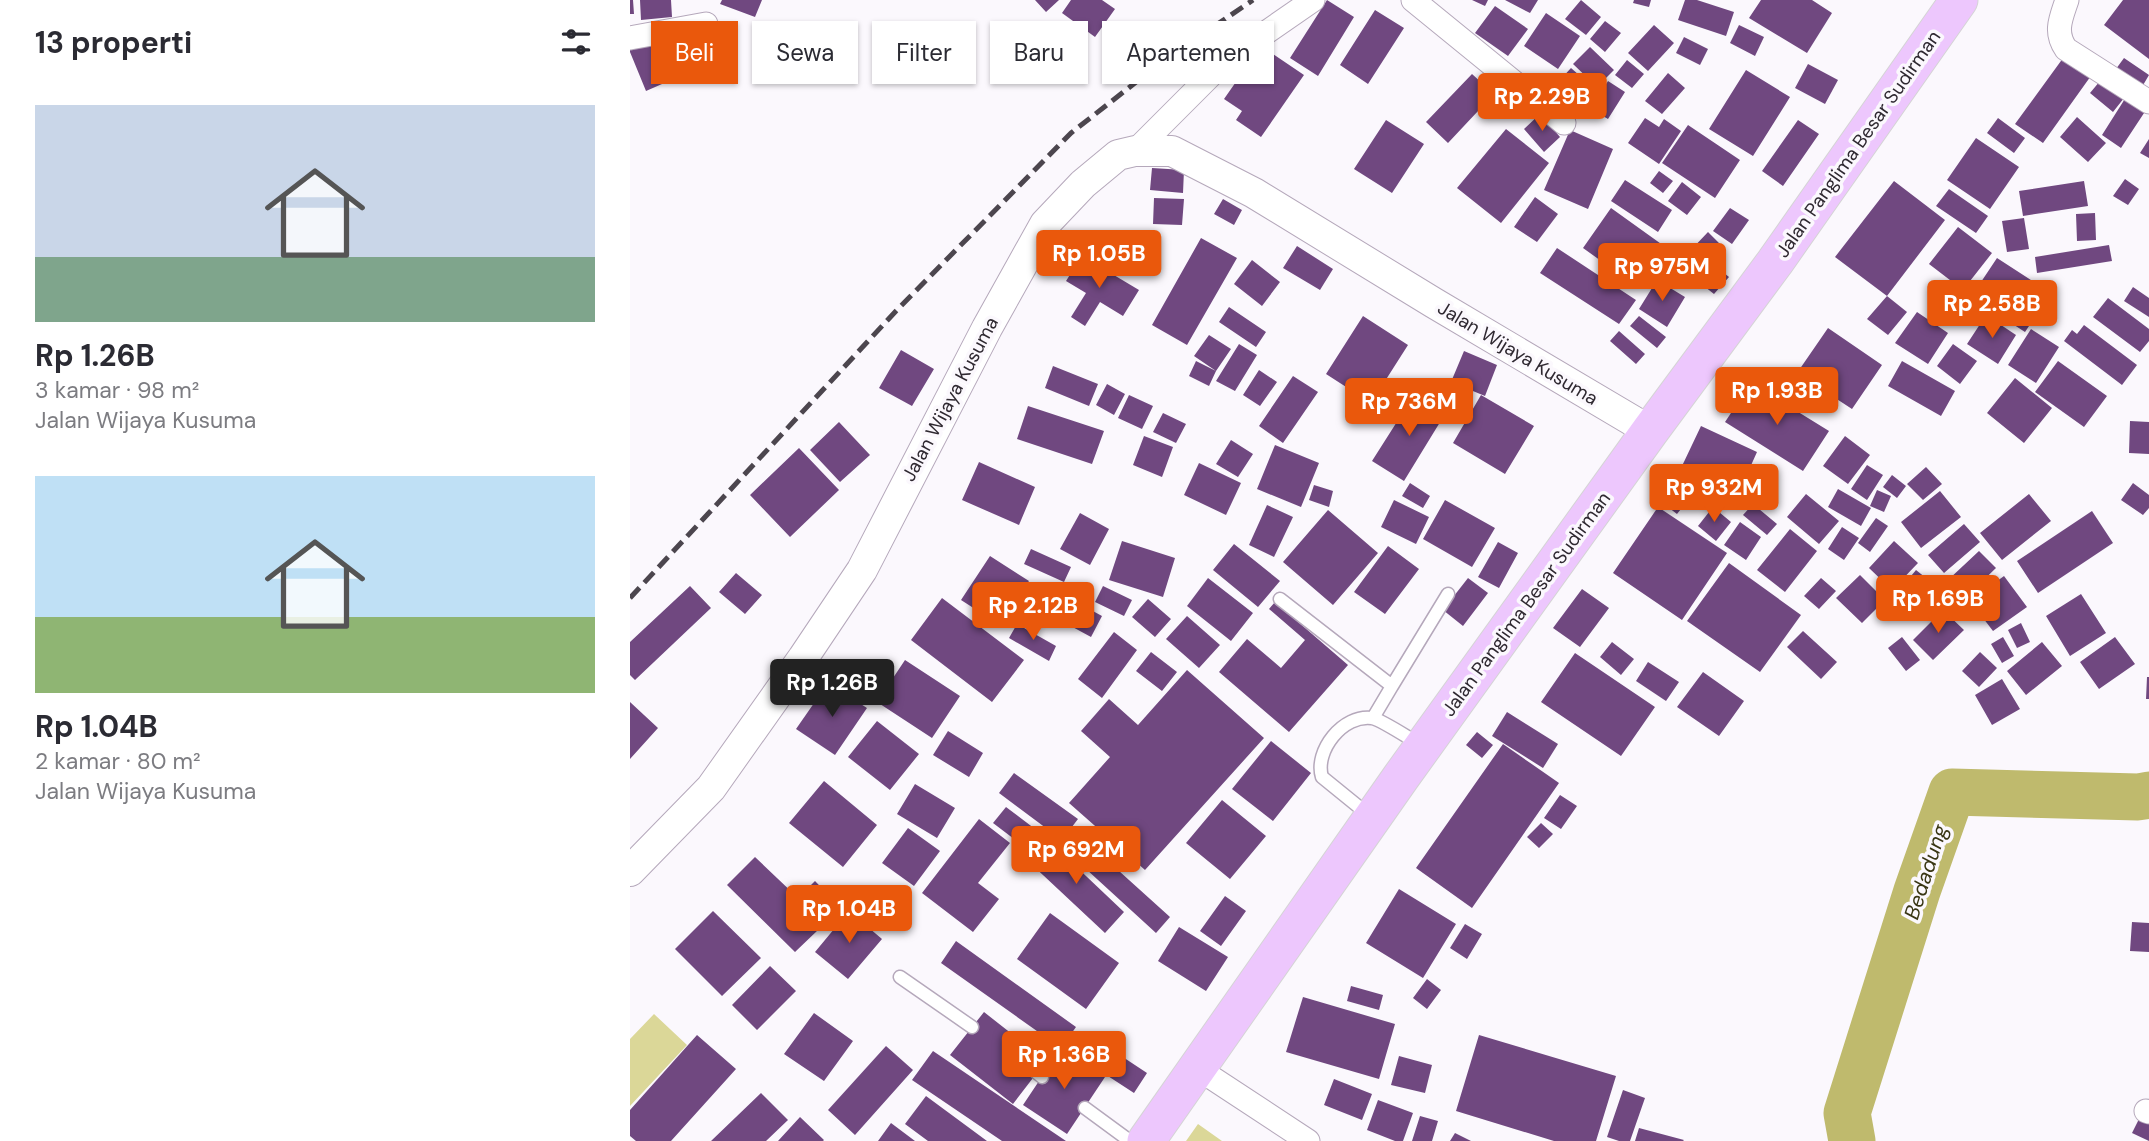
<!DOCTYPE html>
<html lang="id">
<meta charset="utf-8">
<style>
:root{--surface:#fff;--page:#f7f7f7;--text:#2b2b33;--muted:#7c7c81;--accent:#ea580c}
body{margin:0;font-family:"DM Sans",sans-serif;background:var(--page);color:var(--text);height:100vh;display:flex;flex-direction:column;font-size:26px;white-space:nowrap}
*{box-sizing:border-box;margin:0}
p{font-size:23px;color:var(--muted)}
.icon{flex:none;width:38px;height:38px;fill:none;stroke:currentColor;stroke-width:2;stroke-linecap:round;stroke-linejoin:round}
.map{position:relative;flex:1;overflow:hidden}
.details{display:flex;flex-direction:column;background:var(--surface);width:630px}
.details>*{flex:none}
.hud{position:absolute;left:21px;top:21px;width:665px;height:63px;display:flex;gap:14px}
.price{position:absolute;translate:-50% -60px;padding:0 16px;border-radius:7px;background:var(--accent);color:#fff;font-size:23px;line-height:46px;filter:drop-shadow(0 2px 4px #0008)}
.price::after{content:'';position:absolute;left:50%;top:42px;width:21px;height:16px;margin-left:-10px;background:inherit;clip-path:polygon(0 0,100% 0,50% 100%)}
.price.on{background:#222;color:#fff}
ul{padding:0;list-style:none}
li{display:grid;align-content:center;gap:14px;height:371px;padding:0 35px}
li span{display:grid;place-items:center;height:217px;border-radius:0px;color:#555}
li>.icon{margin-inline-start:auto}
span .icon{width:126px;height:126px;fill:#fffc;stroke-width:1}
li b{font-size:30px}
h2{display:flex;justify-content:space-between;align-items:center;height:84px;padding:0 35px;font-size:30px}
.tag{padding:0 24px;border-radius:0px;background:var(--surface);box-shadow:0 2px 5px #0004;font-size:24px;line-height:63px}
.tag.on{background:var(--accent);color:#fff}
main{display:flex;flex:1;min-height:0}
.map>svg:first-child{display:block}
.green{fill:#dbd798}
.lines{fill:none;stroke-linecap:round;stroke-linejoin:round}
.river{stroke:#bfba6d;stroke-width:47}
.building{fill:#704880}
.service-casing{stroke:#b5a8bb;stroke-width:15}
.minor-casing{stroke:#b5a8bb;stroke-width:25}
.tertiary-casing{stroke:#b5a8bb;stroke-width:32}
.primary-casing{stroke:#d5d4d6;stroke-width:39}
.service{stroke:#fff;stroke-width:12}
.minor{stroke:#fff;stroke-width:23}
.tertiary{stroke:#fff;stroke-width:30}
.primary{stroke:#edc7fd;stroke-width:37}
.rail{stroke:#4c464e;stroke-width:5;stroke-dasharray:14 7;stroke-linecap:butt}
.labels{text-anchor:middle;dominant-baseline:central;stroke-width:7;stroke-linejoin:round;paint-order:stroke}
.street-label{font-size:19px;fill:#2f2931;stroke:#fbf8fd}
.water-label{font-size:21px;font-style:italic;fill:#393614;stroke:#fbf8fd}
</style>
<main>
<section class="details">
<h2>13 properti<svg class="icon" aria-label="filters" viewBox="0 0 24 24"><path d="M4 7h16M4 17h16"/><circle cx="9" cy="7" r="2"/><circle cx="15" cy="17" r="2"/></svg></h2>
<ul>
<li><span style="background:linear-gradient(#c9d6e8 70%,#7fa58c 0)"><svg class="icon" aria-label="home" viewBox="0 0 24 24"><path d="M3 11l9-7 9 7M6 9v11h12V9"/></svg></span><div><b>Rp 1.26B</b><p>3 kamar · 98 m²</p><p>Jalan Wijaya Kusuma</p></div></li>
<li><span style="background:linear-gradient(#bfe0f5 65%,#8fb573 0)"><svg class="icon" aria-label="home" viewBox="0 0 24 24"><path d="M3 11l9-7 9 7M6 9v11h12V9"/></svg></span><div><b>Rp 1.04B</b><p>2 kamar · 80 m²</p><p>Jalan Wijaya Kusuma</p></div></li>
</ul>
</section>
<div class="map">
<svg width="1519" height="1141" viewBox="0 0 1519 1141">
<rect width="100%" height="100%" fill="#fbf8fd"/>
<path class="green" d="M24,1014L57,1045L0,1106V1039Z
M568,1124L592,1141H556Z"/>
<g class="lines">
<path class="river" d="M1222,1141L1217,1113L1287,891L1322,792L1508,797L1519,795"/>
</g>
<path class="building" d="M0,0H3L4,14H0Z
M10,0H41L42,17L11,20Z
M92,0H132L125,17L90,4Z
M405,0H429L416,12Z
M441,0H472L485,9L465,37L432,13Z
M697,0L724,17L688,76L660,58Z
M842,0H858L855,6Z
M875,0H908L900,13Z
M951,0L971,17L956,35L935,19Z
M1004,0H1021L1019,7L1003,3Z
M1055,0H1067L1104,12L1096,36L1048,20Z
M1131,0H1182L1202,13L1177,53L1119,18Z
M1493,0H1519V59L1474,25Z
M865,6L898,29L878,56L845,33Z
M745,10L774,28L738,84L710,65Z
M916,13L950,36L928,69L894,46Z
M975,21L991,33L975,52L960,39Z
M1024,25L1044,43L1018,71L998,53Z
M1109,25L1134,37L1125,56L1100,43Z
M60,29L74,65L57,71L43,36Z
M90,30L98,63L81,67L73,33Z
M30,34L48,77L16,91L0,52V46Z
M1054,37L1078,49L1070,65L1046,53Z
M631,46L674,75L631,137L606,120L612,111L594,99Z
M960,47L984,70L967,87L943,64Z
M1436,54L1463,73L1413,143L1385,124Z
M1494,58L1519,75L1509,92L1483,73Z
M997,60L1014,74L1002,88L985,75Z
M1178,64L1208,80L1195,104L1165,88Z
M941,68L965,89L953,102L929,81Z
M1116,70L1160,97L1123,156L1079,129Z
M1038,73L1055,88L1032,114L1015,101Z
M842,74L864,94L818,143L796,122Z
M1475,75L1498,93L1483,112L1460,93Z
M978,81L995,92L978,119L961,109Z
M1498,94L1518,107L1491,148L1472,135Z
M910,114L930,137L914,152L894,129Z
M1447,117L1476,143L1458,162L1430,137Z
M1015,118L1029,127L1034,119L1051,131L1029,164L998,143Z
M1368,118L1395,138L1384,153L1357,133Z
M756,120L794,144L762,193L724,169Z
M1168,120L1189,134L1153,186L1132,171Z
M1058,125L1110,160L1085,198L1032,163Z
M876,129L919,163L871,223L827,188Z
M940,130L983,149L958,209L914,190Z
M1346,138L1389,167L1360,209L1317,180Z
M1519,139V158L1510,153Z
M522,168L554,170L553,193L520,190Z
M1029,171L1043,181L1033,193L1020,183Z
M1495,179L1509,189L1498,205L1483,196Z
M995,180L1042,210L1028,232L981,201Z
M1264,181L1315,220L1257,296L1205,257Z
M1454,181L1458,206L1393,216L1389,191Z
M1052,182L1071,197L1057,215L1038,201Z
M1319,189L1358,216L1346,233L1306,206Z
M905,197L928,214L907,242L884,227Z
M524,198L554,199L552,225L523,224Z
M593,199L612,210L604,225L584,214Z
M981,208L1034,246L1006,286L953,248Z
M1100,208L1119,220L1102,244L1083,231Z
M1465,213L1466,240L1447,241L1446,214Z
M1394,218L1399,249L1377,252L1372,221Z
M1328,227L1362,253L1333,290L1299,264Z
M1078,232L1091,245L1073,263L1060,251Z
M571,238L607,258L557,345L522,325Z
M1479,245L1482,261L1407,273L1405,257Z
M667,246L703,269L690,290L653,268Z
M927,248L1006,300L989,324L910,273Z
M452,256L509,290L493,316L470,302L455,326L441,317L456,293L436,281Z
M1367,258L1421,293L1395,332L1341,297Z
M622,260L650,282L632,306L604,284Z
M1079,261L1099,277L1084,294L1065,279Z
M1027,280L1055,297L1037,327L1009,309Z
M1503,287L1519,298V317L1494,301Z
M1257,296L1277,312L1258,335L1237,319Z
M1478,298L1519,329V341L1510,352L1463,317Z
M599,307L636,332L626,347L589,322Z
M1287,312L1318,333L1298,364L1265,343Z
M1356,315L1386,335L1368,364L1337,344Z
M733,316L778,345L741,403L696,374Z
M1009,316L1036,337L1027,348L1000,326Z
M1454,325L1507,365L1492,385L1434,341L1442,330L1447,334Z
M1198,328L1252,365L1222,409L1167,373Z
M1401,329L1429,347L1406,383L1378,365Z
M989,331L1015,354L1006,364L980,341Z
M579,335L601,349L586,371L564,356Z
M609,344L627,355L605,391L586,381Z
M1323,344L1347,361L1330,384L1307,366Z
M271,350L304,369L282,406L249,388Z
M834,351L867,365L855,396L821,382Z
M566,361L586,371L579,386L559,376Z
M1272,361L1325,391L1311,416L1258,386Z
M1428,361L1477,396L1454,427L1405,392Z
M423,366L468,384L459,406L415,388Z
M629,370L647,382L630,406L613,395Z
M663,376L688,392L653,443L629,426Z
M1385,378L1422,408L1394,443L1357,413Z
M1121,383L1199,431L1173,471L1095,422Z
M477,384L495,394L484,415L466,405Z
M499,395L523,406L512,429L488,418Z
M784,395L815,414L774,481L742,461Z
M851,395L904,426L875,474L823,443Z
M398,406L474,431L462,464L387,439Z
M533,413L556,424L546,443L523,432Z
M1500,421L1519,422V454L1499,453Z
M209,422L240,455L210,482L180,450Z
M1071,426L1127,452L1109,492L1052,466Z
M514,436L543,447L532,477L503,465Z
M1215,436L1240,455L1218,484L1193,466Z
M601,440L623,454L608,477L586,464Z
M645,445L689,463L671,507L627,489Z
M169,448L209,490L160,537L120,495Z
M349,462L405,487L389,525L332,500Z
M569,463L611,483L596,515L554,495Z
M1237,465L1253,475L1237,500L1221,489Z
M1296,467L1312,484L1293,500L1277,484Z
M1051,470L1076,487L1068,498L1043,481Z
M1262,475L1276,486L1267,498L1253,487Z
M780,483L800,496L793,508L772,496Z
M1503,483L1519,495V508L1513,515L1491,500Z
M1037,484L1058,500L1047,514L1026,498Z
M684,485L703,491L699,507L679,500Z
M1208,489L1241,508L1231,526L1198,507Z
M1247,490L1261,496L1254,512L1240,506Z
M1310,491L1331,517L1291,548L1271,522Z
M1176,494L1209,521L1189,544L1157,517Z
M1399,494L1421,521L1372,560L1350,533Z
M764,500L799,517L786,544L751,527Z
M815,500L865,528L842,567L793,539Z
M1123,504L1147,524L1137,535L1113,515Z
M637,505L663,517L644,557L619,545Z
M1028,507L1097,553L1052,620L983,573Z
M1083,507L1101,522L1086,541L1068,526Z
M698,510L748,553L703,605L653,562Z
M1462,511L1483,543L1408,593L1387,561Z
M450,513L479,529L460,565L430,549Z
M1246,518L1258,526L1240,552L1228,543Z
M1110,522L1131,537L1116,560L1094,545Z
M1334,524L1350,542L1314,573L1298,555Z
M1212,527L1229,538L1214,560L1198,549Z
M1160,529L1187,551L1155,592L1127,570Z
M492,541L545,558L533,597L479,580Z
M1264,541L1288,563L1262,590L1239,568Z
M868,542L888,553L869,588L848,577Z
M604,544L650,581L628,607L583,570Z
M758,546L789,569L755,614L724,592Z
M401,549L441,567L434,582L394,564Z
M1349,551L1366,568L1335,598L1318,580Z
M360,556L399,581L370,625L331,600Z
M1099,563L1171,615L1130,672L1057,621Z
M1286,570L1301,582L1282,605L1267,593Z
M106,573L132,595L115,614L89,592Z
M1230,575L1255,600L1232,623L1206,598Z
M1374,576L1397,607L1363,631L1340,601Z
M578,578L623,613L601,641L557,606Z
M838,578L858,593L833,626L813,610Z
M1191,578L1206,591L1189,609L1174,596Z
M60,586L81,608L5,680L0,675V642Z
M473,586L502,600L494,616L465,602Z
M952,589L979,608L950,647L923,628Z
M1451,594L1476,633L1440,656L1416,616Z
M437,597L472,616L461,637L426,618Z
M312,598L394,660L362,702L281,640Z
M518,599L541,619L525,637L502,617Z
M645,602L718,665L659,732L589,672L617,639L651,668L675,640L639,609Z
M1313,610L1334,630L1303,660L1283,640Z
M557,616L590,645L569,668L536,639Z
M1391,623L1400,642L1387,648L1378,630Z
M387,624L426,646L419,661L379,638Z
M1173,631L1207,662L1191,679L1157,647Z
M484,632L507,650L472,698L448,679Z
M1272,637L1290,660L1276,671L1258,648Z
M1373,637L1384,656L1372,663L1361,644Z
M1485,637L1505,664L1469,689L1450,662Z
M982,642L1004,659L991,675L970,657Z
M1412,642L1432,666L1396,695L1377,671Z
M521,652L547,672L532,691L506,671Z
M1350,652L1367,668L1349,687L1332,671Z
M945,653L1025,707L991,756L911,702Z
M275,660L330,696L302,738L247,702Z
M1018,662L1049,682L1036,701L1006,681Z
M557,670L634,738L515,870L439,803L480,757L451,731L479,699L508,725Z
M1073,672L1114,701L1089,736L1047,707Z
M1517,677H1519V699H1516Z
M1372,679L1390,709L1362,725L1345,695Z
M198,683L237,708L205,755L166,729Z
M0,702L28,728L0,759Z
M877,712L928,744L913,768L862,736Z
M247,721L289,754L260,790L218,757Z
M318,731L353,753L339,777L303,755Z
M847,732L863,745L852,758L836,745Z
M641,741L681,773L643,821L602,789Z
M873,744L929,783L842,908L786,868Z
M384,773L448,819L432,840L369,793Z
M194,781L247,825L213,867L159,823Z
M285,784L325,808L307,838L267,814Z
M930,795L947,806L931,829L914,818Z
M592,800L636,836L600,879L556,843Z
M376,807L409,832L396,848L363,823Z
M349,819L380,843L348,883L369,899L343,932L292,893Z
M911,823L923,834L909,848L897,837Z
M278,828L310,851L284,886L252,863Z
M418,840L494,912L475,933L398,861Z
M458,843L540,917L526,933L444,858Z
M125,857L167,897L159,907L185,881L211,908L165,952L97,885Z
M769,889L826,924L793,978L736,943Z
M595,896L616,911L591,946L570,931Z
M83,911L131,958L92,996L45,949Z
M219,911L252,939L218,979L185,952Z
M420,913L489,963L456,1009L387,959Z
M1502,922L1519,923V952L1500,951Z
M835,924L852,934L837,959L820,948Z
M549,927L598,957L576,991L528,961Z
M326,941L446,1027L431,1048L311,963Z
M140,966L166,991L127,1030L102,1005Z
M797,979L811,990L797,1009L783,998Z
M721,986L753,995L749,1010L717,1001Z
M673,997L765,1024L749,1079L656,1052Z
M354,1012L416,1061L383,1104L320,1055Z
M184,1013L223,1041L194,1081L154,1054Z
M455,1032L517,1073L504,1093L441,1052Z
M67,1035L106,1069L41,1141H6L0,1136V1110Z
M849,1035L986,1076L966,1141H924L826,1111Z
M256,1046L283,1070L225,1135L198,1110Z
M431,1048L475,1077L437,1134L393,1105Z
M303,1051L436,1141H372L282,1080Z
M769,1056L802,1065L795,1093L761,1085Z
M704,1079L742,1094L732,1120L694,1105Z
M993,1090L1015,1098L1000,1141H989L977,1137Z
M131,1093L158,1120L136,1141H81Z
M296,1096L357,1141H298L275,1124Z
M748,1100L783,1113L773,1141H765L737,1130Z
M790,1116L808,1121L802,1141H782Z
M170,1117L194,1140L193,1141H148Z
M1510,1117L1519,1122V1141L1502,1133Z
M261,1123L285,1141H248Z
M1009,1128L1054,1140L1053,1141H1005Z
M825,1133L841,1141H820Z"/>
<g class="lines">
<defs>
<path id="service" d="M650,599L762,686L818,594
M743,718L762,686
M740,816L692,777C684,751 713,714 742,718C752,720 780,739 791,745
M270,977L342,1027
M407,1073L412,1077
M455,1108L500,1141"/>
<path id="minor" d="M783,0L934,123
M1437,0C1431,18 1424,32 1436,49L1519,102
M0,38L76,24
M505,151L595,61L683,0
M567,1068L678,1141
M1516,1111L1519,1112"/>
<path id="tertiary" d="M0,871L81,788L173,658L232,570L357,328L415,224L453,184L488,155L505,151H542L624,193L804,303L1020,431"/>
<path id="primary" d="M516,1141L771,777L1020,431L1145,262L1329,0"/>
</defs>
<use href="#service" class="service-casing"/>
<use href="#minor" class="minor-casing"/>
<use href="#tertiary" class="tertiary-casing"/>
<use href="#primary" class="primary-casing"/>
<use href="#service" class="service"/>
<use href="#minor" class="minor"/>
<use href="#tertiary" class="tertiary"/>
<use href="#primary" class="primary"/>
<path class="rail" d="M0,598L266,311L441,133L533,61L623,0"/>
</g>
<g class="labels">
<g class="street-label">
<text transform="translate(1228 144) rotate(-55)">Jalan Panglima Besar Sudirman</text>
<text transform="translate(888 353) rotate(31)">Jalan Wijaya Kusuma</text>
<text transform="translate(320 399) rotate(-62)">Jalan Wijaya Kusuma</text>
<text transform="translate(896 604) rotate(-54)">Jalan Panglima Besar Sudirman</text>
</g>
<g class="water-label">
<text transform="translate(1296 872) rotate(-72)">Bedadung</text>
</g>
</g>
</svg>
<b class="price" style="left:912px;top:133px">Rp 2.29B</b>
<b class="price" style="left:469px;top:290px">Rp 1.05B</b>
<b class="price" style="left:1032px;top:303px">Rp 975M</b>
<b class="price" style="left:1362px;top:340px">Rp 2.58B</b>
<b class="price" style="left:1147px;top:427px">Rp 1.93B</b>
<b class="price" style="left:779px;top:438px">Rp 736M</b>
<b class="price" style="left:1084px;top:524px">Rp 932M</b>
<b class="price" style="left:1308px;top:635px">Rp 1.69B</b>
<b class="price" style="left:403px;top:642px">Rp 2.12B</b>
<b class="price on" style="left:202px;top:719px">Rp 1.26B</b>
<b class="price" style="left:446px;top:886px">Rp 692M</b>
<b class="price" style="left:219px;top:945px">Rp 1.04B</b>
<b class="price" style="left:434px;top:1091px">Rp 1.36B</b>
<div class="hud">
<a class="tag on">Beli</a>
<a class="tag">Sewa</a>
<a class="tag">Filter</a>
<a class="tag">Baru</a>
<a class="tag">Apartemen</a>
</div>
</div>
</main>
